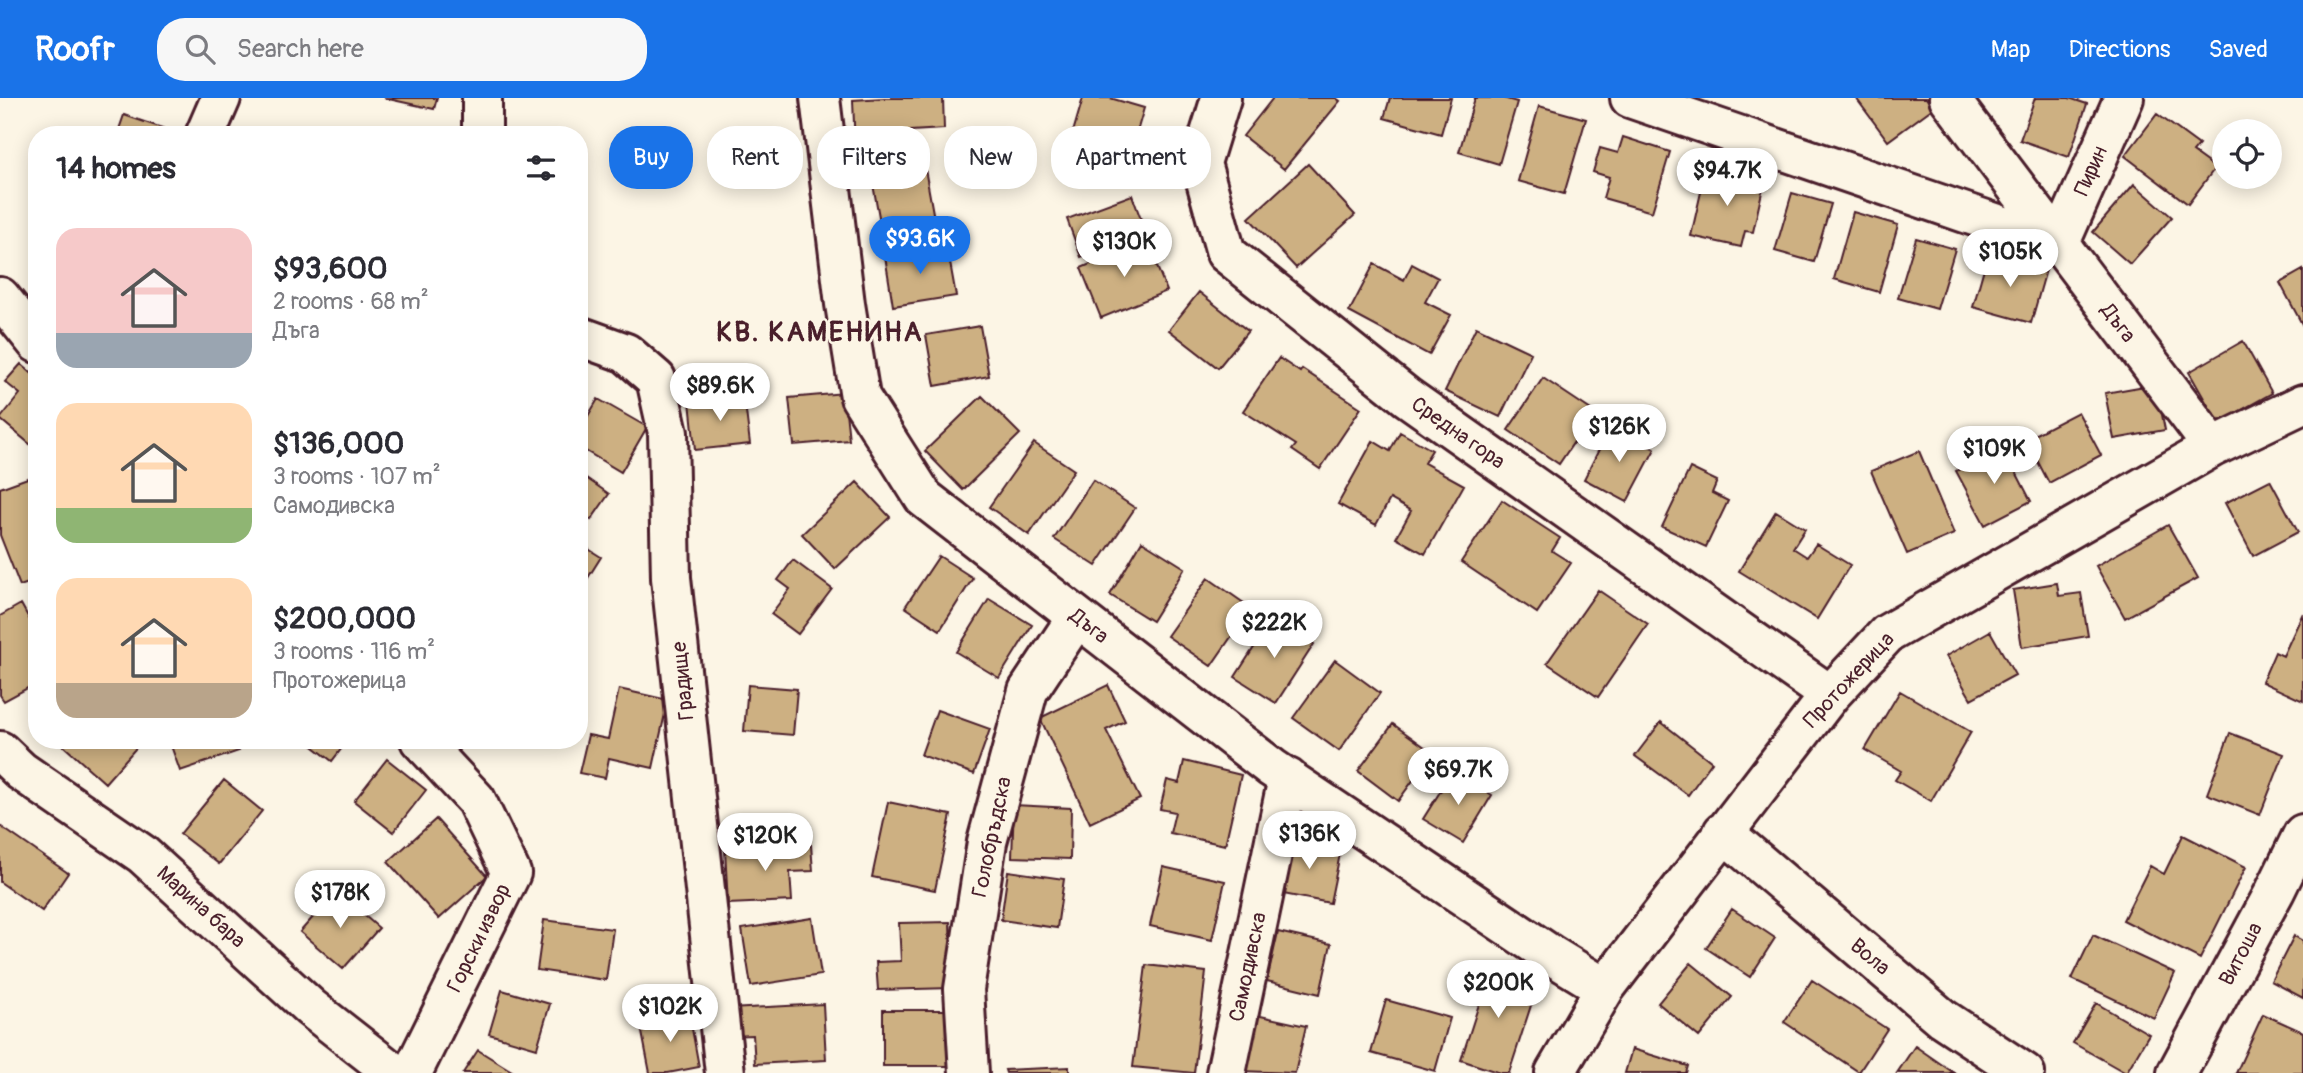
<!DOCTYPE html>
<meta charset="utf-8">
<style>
:root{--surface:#fff;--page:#f7f7f7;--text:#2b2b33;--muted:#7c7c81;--accent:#1a73e8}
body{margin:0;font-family:Pangolin,sans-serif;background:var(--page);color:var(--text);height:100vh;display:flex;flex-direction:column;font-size:26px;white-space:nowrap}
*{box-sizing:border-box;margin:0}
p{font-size:23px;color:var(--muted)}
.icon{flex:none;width:38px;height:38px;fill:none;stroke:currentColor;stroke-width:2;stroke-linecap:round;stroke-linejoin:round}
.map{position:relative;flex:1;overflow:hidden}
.sheet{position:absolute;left:28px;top:28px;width:560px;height:623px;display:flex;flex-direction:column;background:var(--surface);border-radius:28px;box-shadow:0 4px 18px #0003}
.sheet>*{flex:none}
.guide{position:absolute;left:609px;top:28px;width:665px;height:63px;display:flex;gap:14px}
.tools{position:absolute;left:2212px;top:21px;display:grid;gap:14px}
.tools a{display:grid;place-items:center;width:70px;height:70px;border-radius:50%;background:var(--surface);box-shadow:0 4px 18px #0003;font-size:35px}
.price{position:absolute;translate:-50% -60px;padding:0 16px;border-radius:24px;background:#fff;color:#222;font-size:23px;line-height:46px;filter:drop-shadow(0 2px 4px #0008)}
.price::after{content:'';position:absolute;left:50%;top:42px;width:21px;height:16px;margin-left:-10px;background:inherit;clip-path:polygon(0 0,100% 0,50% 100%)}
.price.selected{background:var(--accent);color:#fff}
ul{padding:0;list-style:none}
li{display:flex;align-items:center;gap:21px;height:175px;padding:0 28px}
li span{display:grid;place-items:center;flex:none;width:196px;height:140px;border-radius:21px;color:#555}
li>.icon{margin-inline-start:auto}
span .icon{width:84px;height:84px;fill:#fffc;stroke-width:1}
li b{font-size:30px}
h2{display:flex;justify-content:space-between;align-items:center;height:84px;padding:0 28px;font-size:30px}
.tag{padding:0 24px;border-radius:28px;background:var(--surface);box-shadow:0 4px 18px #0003;font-size:24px;line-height:63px}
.tag.selected{background:var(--accent);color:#fff}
header{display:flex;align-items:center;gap:42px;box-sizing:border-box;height:98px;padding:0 35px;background:var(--accent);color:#fff}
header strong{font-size:33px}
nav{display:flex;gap:38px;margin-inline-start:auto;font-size:24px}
.search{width:490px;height:63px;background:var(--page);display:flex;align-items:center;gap:18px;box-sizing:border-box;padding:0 24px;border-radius:28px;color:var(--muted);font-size:26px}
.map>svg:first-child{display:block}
.building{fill:#cdb082;stroke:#4a1f2b;stroke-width:2}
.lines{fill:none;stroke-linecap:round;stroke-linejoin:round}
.minor-casing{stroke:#4a1f2b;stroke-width:44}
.minor{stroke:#fcf5e5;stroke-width:38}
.labels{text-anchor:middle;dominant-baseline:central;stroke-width:5;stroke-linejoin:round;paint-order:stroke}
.street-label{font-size:21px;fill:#4a1f2b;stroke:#fcf5e5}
.district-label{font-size:28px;font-weight:bold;letter-spacing:2px;fill:#4a1f2b;stroke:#fcf5e5}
</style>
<header>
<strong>Roofr</strong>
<div class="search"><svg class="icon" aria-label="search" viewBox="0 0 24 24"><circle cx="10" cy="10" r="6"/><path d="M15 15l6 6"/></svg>Search here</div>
<nav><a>Map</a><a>Directions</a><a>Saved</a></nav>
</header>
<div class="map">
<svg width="2303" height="975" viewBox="0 0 2303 975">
<rect width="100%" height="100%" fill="#fcf5e5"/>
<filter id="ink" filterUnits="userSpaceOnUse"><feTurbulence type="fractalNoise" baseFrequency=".0143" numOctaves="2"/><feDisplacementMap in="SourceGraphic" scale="14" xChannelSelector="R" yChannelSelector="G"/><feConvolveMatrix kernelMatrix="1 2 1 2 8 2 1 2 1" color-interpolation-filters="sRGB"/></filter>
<g filter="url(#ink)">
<path class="building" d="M384,0H437L434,11Z
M884,0H943L944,31L911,33L912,47L855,50L853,2Z
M1083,0H1110L1144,10L1129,61L1104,54L1100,68L1066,58Z
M1273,0H1336L1340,3L1284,71L1243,38Z
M1390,0H1451L1441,36L1384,20Z
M1475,0H1503L1517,4L1499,66L1459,54Z
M1856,0H1926L1933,10L1888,43Z
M2035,0H2069L2087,6L2069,59L2020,42Z
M1539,8L1586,21L1564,96L1518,83Z
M2157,16L2199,47L2193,54L2215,70L2188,106L2125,58Z
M124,17L177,35L176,37H117Z
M1623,39L1670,54L1652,114L1603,100L1609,79L1593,74L1600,50L1618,55Z
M1308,66L1355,117L1296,170L1249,120Z
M925,71L935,126L882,135L872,81Z
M1706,72L1764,85L1753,134L1745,133L1741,149L1691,138Z
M2134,86L2172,119L2130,166L2093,134Z
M1792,95L1831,106L1814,164L1775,153Z
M1132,97L1146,135L1081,159L1067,121Z
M1853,114L1898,127L1879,194L1834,181Z
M1916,140L1955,151L1937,211L1898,200Z
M1146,142L1167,193L1101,220L1081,170Z
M947,148L956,198L893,208L885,158Z
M1988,156L2046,172L2031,225L1973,209Z
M1374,166L1404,182L1412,166L1438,180L1425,204L1451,217L1429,257L1349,214Z
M2303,172V228L2280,185Z
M1199,194L1248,233L1218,270L1169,232Z
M980,228L989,278L935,288L926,237Z
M1476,229L1531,255L1500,319L1445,293Z
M2243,243L2272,295L2218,325L2189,274Z
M1279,260L1300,274L1302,271L1361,310L1320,371L1292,352L1296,347L1243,313Z
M21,266L37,280V352L0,321L20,296L5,284Z
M1543,280L1594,314L1559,366L1508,332Z
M2156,286L2165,332L2114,341L2105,295Z
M844,295L849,342L794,347L789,300Z
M744,297L750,346L695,352L690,303Z
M982,298L1020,336L963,392L925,353Z
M598,301L647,329L621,374L579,349V333Z
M2078,314L2101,357L2049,385L2026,341Z
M1611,328L1655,351L1627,404L1584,381Z
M1400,334L1432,352L1424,365L1464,387L1425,456L1396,440L1411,413L1390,401L1376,427L1338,406L1373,343L1390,353Z
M1034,345L1074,372L1029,437L989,409Z
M2003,349L2031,403L1985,427L1956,373Z
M1919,353L1954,436L1907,456L1871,373Z
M1690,370L1717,383L1712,395L1728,403L1706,449L1662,429Z
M579,375L609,396L591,422L579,413Z
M33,378L37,388V482L20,488L0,437V390Z
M1093,382L1135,410L1096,468L1054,441Z
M2270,382L2298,434L2253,458L2225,405Z
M857,384L890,419L835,471L802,436Z
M1502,402L1560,440L1552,453L1571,465L1537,515L1461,464Z
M1776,413L1805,431L1793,450L1807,459L1816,446L1850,467L1817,521L1739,473Z
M2168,427L2198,480L2125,520L2096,468Z
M1142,443L1185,470L1152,523L1110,497Z
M579,445L601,459L581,491L579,489Z
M939,458L973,480L940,532L905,509Z
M793,462L832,491L798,536L771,516L790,491L778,482Z
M1208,480L1251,510L1211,568L1167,538Z
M2057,485L2059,498L2081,495L2088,538L2022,549L2013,492Z
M1598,492L1648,526L1598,599L1547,565Z
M989,501L1032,527L999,580L956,554Z
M21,506L37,535V585L4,603L0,597V518Z
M2303,515V603L2262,584L2275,554L2283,558Z
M1273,520L1314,546L1276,605L1235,579Z
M1990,533L2015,577L1971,601L1946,558Z
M1335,562L1380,595L1339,653L1293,620Z
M748,587L797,591L793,637L744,633Z
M1108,587L1125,623L1106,632L1140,701L1090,725L1040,620Z
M619,591L668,602L653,670L609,660L605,680L579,675L588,637L608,641Z
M1900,593L1971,634L1931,703L1895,682L1901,673L1865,652Z
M937,612L990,631L974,676L921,657Z
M1661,624L1712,664L1688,697L1635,658Z
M1393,626L1433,655L1398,703L1358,673Z
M2230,635L2284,656L2260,717L2207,696Z
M57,642H143L105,685Z
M169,642H235L239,653L180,673Z
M305,642H348L332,663Z
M387,661L426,692L393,734L354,703Z
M1184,663L1241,677L1225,747L1170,735L1175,714L1160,711L1167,682L1179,685Z
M1453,673L1492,697L1463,745L1423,721Z
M224,682L262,713L219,766L180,736Z
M888,704L951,717L935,792L872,779Z
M1014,707L1071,710L1070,761L1012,759Z
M436,721L487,778L439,821L388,764Z
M0,728L68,775L42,813L0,784Z
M2183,737L2246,769L2200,861L2123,822L2150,768L2164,776Z
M1289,740L1341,751L1330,805L1278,795Z
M811,747L813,773L790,774L792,803L728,806L725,752Z
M1163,769L1225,783L1212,842L1150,828Z
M1008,773L1064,781L1057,830L1001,822Z
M336,793L379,830L343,871L300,834Z
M1732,811L1775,840L1750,879L1706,850Z
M812,820L821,877L751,888L742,831Z
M544,822L613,831L606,882L537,872Z
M950,824L952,890L878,892L876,864L901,863L899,825Z
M1278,834L1331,846L1320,896L1267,883Z
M2093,837L2175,875L2154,920L2072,881Z
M2294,838L2303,843V900L2271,883Z
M1691,865L1732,899L1699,939L1658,905Z
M1146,867L1206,874L1194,975L1133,969Z
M1482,868L1538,886L1509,975H1500L1461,962L1480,903L1471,900Z
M1812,882L1887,931L1859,974L1784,924Z
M502,892L550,906L537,950L489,936Z
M1386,902L1450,920L1435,973L1371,955Z
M2096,905L2149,936L2126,975L2073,945Z
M823,906L826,962L755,966L753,937L730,938L729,911Z
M883,912H950V968H883Z
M689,914L699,969L668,975H650L640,924Z
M2263,916L2303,934V975H2236Z
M1256,917L1306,928L1295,975L1242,973Z
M1915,948L1954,975H1897Z
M1632,951L1688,968L1686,975H1625Z
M478,952L515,975H463Z
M1069,969V975H1006L1005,972Z"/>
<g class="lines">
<defs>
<path id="minor" d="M820,0L845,206L860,299L924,400L1272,670L1551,857L1605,890
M1221,0L1201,65L1226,155L1407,299L1830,597
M1630,0L2059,147L2124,0
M1949,0L2213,349
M205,37L221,0
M482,37V0
M0,199L37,245
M579,238L626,255L656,281L668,335L671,480L725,975
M0,653L21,673L142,756L311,910L394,975
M1723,734L1942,920L2025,975
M412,975L511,775L476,702L420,642
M969,975L964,891L987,744L1028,593L1077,519
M1226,975L1288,680
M1555,975L1605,890L1830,597L1887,536L2213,349L2303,306
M2177,975L2275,793L2303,736"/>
</defs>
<use href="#minor" class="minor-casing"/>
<use href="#minor" class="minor"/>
</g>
</g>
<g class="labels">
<g class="street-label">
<text transform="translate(2091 73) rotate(-66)">Пирин</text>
<text transform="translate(2118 225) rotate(53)">Дъга</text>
<text transform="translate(1458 335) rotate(35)">Средна гора</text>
<text transform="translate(1089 528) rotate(38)">Дъга</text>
<text transform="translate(1849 582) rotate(-47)">Протожерица</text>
<text transform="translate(683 583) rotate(-96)">Градище</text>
<text transform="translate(992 739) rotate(-78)">Голобръдска</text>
<text transform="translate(201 809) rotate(42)">Марина бара</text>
<text transform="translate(479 840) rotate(-64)">Горски извор</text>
<text transform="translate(2241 856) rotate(-62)">Витоша</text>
<text transform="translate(1870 859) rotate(40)">Вола</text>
<text transform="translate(1248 869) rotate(-78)">Самодивска</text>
</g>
<g class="district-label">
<text x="820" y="234">КВ. КАМЕНИНА</text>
</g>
</g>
</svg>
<div class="tools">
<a><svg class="icon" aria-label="locate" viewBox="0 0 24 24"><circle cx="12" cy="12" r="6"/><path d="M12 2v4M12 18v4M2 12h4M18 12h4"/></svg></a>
</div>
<b class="price" style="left:1727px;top:110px">$94.7K</b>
<b class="price selected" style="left:920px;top:178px">$93.6K</b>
<b class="price" style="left:1124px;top:181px">$130K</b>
<b class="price" style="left:2010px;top:191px">$105K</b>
<b class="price" style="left:720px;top:325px">$89.6K</b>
<b class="price" style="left:1619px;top:366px">$126K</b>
<b class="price" style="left:1994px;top:388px">$109K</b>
<b class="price" style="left:1274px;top:562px">$222K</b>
<b class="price" style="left:1458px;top:709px">$69.7K</b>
<b class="price" style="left:1309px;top:773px">$136K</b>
<b class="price" style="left:765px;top:775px">$120K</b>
<b class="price" style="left:340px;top:832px">$178K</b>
<b class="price" style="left:1498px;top:922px">$200K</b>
<b class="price" style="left:670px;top:946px">$102K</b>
<div class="guide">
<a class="tag selected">Buy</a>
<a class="tag">Rent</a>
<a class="tag">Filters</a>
<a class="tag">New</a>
<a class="tag">Apartment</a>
</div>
<section class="sheet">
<h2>14 homes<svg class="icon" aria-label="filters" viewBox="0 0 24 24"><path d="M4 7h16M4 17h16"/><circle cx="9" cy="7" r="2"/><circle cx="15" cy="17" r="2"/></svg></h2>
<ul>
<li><span style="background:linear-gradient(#f6c9c9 75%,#9aa5b1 0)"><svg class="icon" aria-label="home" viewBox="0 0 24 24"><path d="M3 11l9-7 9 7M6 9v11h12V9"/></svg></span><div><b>$93,600</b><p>2 rooms · 68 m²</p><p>Дъга</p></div></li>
<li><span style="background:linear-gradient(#ffd9b3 75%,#8fb573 0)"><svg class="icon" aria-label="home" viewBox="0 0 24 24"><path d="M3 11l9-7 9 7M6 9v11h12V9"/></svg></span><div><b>$136,000</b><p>3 rooms · 107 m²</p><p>Самодивска</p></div></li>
<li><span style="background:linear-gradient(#ffd9b3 75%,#b9a48a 0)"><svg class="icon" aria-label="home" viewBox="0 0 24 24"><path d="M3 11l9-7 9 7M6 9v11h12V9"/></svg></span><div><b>$200,000</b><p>3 rooms · 116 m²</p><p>Протожерица</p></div></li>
</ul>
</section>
</div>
